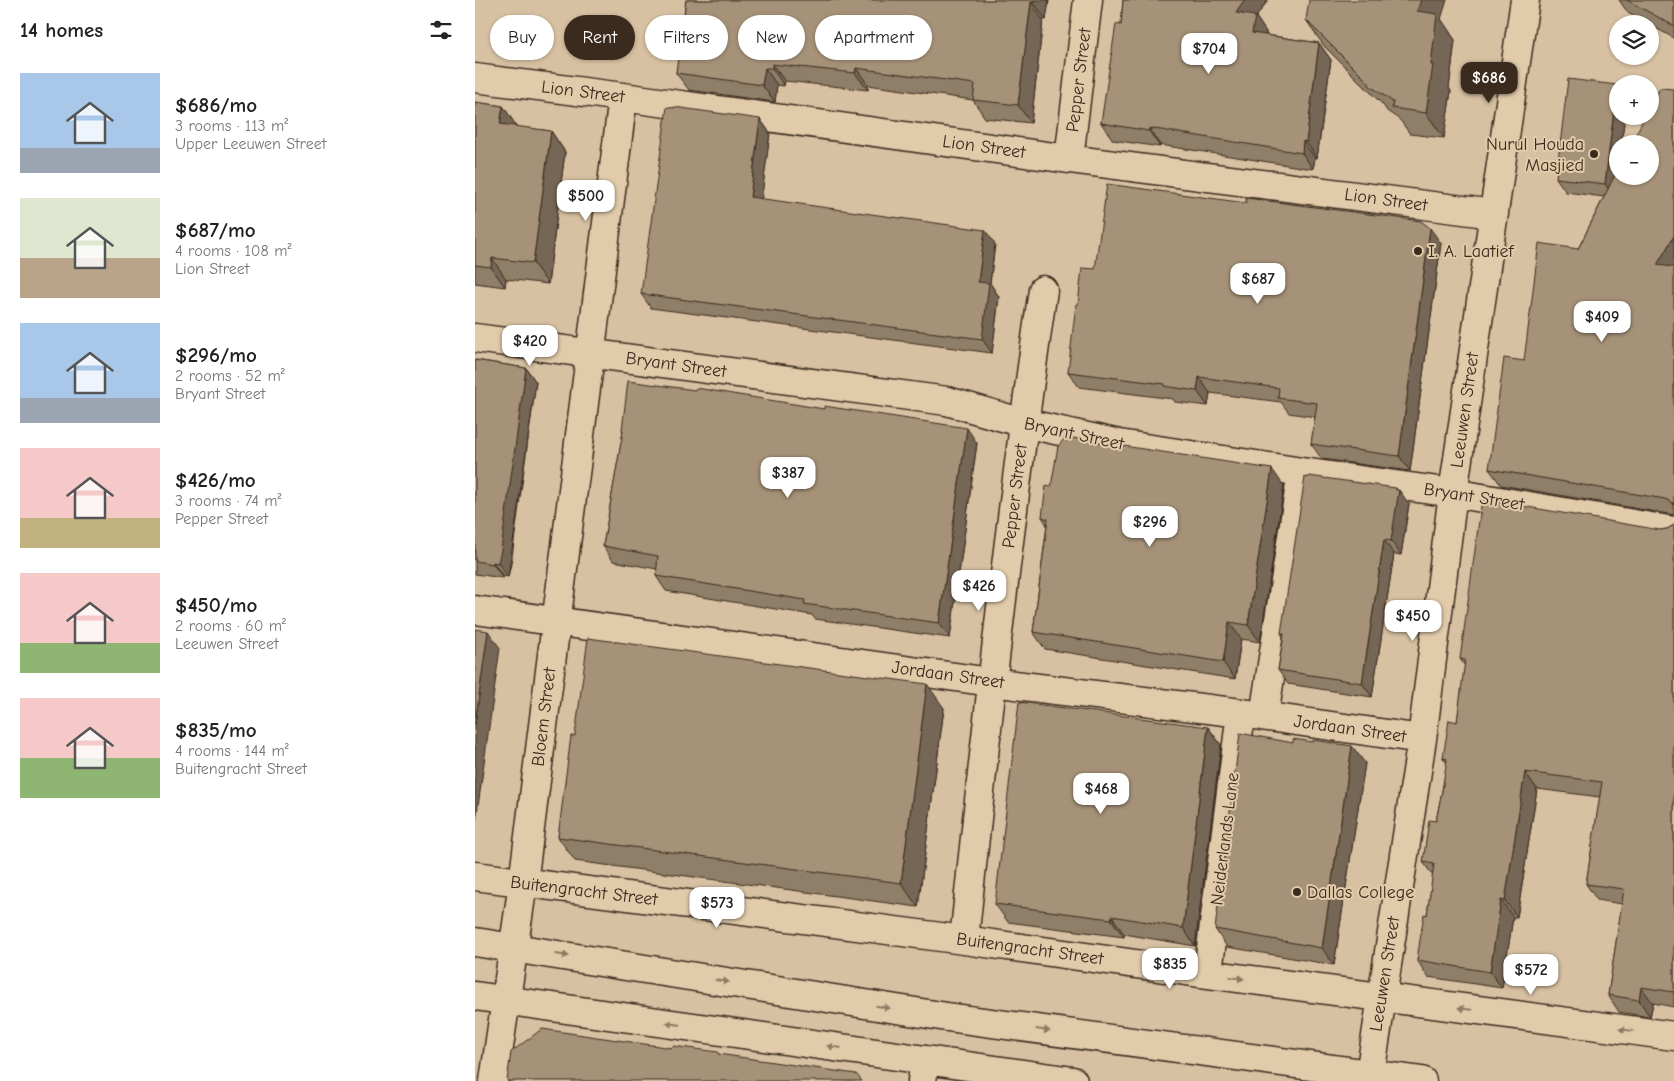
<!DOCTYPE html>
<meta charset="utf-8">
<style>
:root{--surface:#fff;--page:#f2f2f2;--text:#222;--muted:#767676;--accent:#3b2a1e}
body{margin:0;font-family:"Comic Neue",sans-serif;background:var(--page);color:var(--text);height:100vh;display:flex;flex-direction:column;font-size:19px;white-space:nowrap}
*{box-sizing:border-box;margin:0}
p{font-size:16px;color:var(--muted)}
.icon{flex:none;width:28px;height:28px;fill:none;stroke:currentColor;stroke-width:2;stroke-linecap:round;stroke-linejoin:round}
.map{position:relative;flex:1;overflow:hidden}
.sheet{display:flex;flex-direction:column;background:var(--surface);width:475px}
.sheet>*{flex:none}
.guide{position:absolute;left:15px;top:15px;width:475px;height:45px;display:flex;gap:10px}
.buttons{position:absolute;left:1134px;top:15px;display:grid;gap:10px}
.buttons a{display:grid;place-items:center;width:50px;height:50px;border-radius:50%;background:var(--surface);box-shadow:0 1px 4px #0004;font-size:25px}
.price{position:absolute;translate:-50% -42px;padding:0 11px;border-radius:10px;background:#fff;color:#222;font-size:16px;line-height:32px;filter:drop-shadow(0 1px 2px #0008)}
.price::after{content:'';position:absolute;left:50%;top:30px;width:15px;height:11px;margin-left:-8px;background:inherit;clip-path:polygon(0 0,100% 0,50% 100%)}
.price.current{background:var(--accent);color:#fff}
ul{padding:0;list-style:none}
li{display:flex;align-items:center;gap:15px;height:125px;padding:0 20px}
li span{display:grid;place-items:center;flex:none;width:140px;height:100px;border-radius:0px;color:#555}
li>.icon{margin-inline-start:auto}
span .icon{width:60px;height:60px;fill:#fffc;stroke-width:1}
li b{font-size:21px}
h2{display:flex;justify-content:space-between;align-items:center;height:60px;padding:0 20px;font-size:21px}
.tag{padding:0 18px;border-radius:22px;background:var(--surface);box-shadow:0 1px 4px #0004;font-size:18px;line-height:45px}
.tag.current{background:var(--accent);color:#fff}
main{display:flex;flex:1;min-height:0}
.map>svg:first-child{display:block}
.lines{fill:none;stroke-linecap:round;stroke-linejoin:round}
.minor-casing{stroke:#3b2a1e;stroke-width:31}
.major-casing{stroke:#3b2a1e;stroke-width:31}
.minor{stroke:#e1cbaa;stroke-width:28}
.major{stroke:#e1cbaa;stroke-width:28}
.wall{fill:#8f7e67;stroke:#3b2a1e}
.shaded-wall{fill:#746654;stroke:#3b2a1e}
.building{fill:#a69278;stroke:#3b2a1e}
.oneway{fill:#8e7a64}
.poi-dot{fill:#3b2a1e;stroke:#e1cbaa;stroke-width:2}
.labels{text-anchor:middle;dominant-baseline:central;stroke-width:4;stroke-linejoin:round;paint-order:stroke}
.street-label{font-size:18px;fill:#3b2a1e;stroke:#e1cbaa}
.poi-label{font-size:18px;fill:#3b2a1e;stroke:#e1cbaa;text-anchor:start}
</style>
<main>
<section class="sheet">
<h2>14 homes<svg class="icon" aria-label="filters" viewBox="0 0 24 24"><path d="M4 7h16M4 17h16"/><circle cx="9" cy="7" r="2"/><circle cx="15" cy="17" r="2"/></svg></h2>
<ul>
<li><span style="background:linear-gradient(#a9c7e8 75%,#9aa5b1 0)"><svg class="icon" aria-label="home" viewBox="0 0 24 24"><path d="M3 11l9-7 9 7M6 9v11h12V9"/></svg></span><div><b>$686/mo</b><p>3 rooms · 113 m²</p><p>Upper Leeuwen Street</p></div></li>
<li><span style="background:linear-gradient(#dfe7d0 60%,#b9a48a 0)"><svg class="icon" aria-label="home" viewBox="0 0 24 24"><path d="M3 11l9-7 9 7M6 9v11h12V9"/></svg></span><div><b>$687/mo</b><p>4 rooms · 108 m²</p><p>Lion Street</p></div></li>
<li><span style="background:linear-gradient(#a9c7e8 75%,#9aa5b1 0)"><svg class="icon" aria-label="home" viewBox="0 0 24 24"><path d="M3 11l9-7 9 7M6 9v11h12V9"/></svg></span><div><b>$296/mo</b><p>2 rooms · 52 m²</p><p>Bryant Street</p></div></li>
<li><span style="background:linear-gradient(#f6c9c9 70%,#c2b280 0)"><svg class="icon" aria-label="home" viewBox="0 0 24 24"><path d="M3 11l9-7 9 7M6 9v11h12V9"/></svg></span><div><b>$426/mo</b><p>3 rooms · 74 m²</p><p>Pepper Street</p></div></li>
<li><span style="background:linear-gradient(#f6c9c9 70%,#8fb573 0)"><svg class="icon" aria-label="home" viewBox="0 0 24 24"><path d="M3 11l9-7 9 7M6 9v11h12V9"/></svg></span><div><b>$450/mo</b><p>2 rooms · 60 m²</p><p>Leeuwen Street</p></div></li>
<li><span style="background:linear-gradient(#f6c9c9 60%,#8fb573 0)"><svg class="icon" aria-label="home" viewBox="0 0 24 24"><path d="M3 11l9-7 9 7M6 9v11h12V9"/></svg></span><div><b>$835/mo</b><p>4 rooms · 144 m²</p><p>Buitengracht Street</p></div></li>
</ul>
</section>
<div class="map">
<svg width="1199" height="1081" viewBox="0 0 1199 1081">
<rect width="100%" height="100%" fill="#d7c1a2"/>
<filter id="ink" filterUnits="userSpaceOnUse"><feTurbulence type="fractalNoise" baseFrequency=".02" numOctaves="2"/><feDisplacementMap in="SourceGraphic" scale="10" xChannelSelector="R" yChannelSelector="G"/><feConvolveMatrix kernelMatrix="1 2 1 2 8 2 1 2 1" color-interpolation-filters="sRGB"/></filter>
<g filter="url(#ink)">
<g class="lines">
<defs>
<path id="minor" d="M0,78L148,97L594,159L1019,214
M594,159L613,0
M0,338L472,401L549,423L644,444L827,472L978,493L1199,531
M0,610L516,682L766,713L947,739
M789,716L827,472
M0,876L489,940L732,974L1199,1036
M489,940C512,723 536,506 568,290
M734,964L766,713
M19,1081L48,883L148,97
M447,1081L450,1060
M894,1081L947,739L978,493L1050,0"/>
<path id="major" d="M0,942L472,1017L947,1081
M0,996L598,1081"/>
</defs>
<use href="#minor" class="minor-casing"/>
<use href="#major" class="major-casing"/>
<use href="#minor" class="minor"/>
<use href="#major" class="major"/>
</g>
<path class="wall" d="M211,0H574L571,20H568L556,123L510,118L498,100L393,85V90L310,81L309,86L302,85L300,102L214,90L201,73Z
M648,0H793L781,17L791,32V35L844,43L856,60L842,158H840L838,169L685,145V147L638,140L626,123L646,25Z
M1144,0H1199V38L1175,25V24H1173L1153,13Z
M966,19L980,40L974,88L976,91L969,138L935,134L925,120L912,111L908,105L849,46L831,20Z
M1142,85V116H1150L1146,144H1142V176L1199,89V515L1026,485L1014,469L1049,361L1103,249L1129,197L1091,192L1081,178Z
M0,102L28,106L42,127L76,131L90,152L73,284L31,279L30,287L0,283Z
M285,119L295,133L286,199L520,244L515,283L524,297L517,353L176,308L166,294Z
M966,243L935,471L847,459L836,444L840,417L814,413L806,402L735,393L733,406L700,402L698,399L604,387L593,372L620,269Z
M0,360L51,368L61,382L36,564L33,577L28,576V578L0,574Z
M147,430L502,443L475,638L340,619L337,615L191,591L181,576L182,569L138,561L128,546L148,432Z
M809,486L785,642L766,639L760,679L570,649L558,632L572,525L567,517L576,487Z
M922,490L934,504L926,555L919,554L897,697L813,684L803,670L808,637L806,633Z
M1199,525V1007L1178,1003L1175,1017L1144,1012L1133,995L1147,904L1122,900L1111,884L1125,797L1062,789L1042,917H1038L1027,988L953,977L942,960L952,915L958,876L948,862L961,821L967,791L972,763L968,758L982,722L990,666L985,659L1185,530L1192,529Z
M469,708L443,907L100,861L83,837L100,736Z
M733,727L746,745L720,946L649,934V937L533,922L520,904Z
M890,763L859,965L752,947L740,929Z"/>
<path class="shaded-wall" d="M559,0H574L571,20L559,3Z
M770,0H793L781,17L791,32L789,49L761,13Z
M946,0H972L966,19L980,40L974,88L976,91L969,138L951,113L956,65L942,11Z
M556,2L568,20L556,123L543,105Z
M844,43L856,60L842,158L831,142Z
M297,64L310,81L309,86L297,68Z
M290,68L302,85L300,102L287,85Z
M381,68L393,85V90L380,73Z
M1142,85V116H1150L1146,144H1142V175L1140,198L1130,184Z
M28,106L42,127L25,124Z
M285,119L295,133L285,211L275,197Z
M674,128L685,145V147L674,131Z
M76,131L90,152L73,284L58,263Z
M828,141L840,158L838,169L827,153Z
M955,228L966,243L935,471L924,456Z
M510,230L520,244L515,283L524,297L517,353L507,339L503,282Z
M1199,236V273L1182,265Z
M17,258L31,279L30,287L16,267Z
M51,368L61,382L33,577L23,563Z
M724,377L735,393L733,406L722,391Z
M492,428L502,443L475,638L464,623Z
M797,469L809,486L785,642L773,625Z
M921,488L924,493V490L934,504L926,555L916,541Z
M909,540L919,554L897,697L887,683Z
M18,562L28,576V578L18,564Z
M754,622L766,639L760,679L748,662Z
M13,631L25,648L0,828V724Z
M452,684L469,708L443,907L426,883Z
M733,727L746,745L720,946L708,928Z
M877,746L890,763L859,965L847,948Z
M1050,772L1062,789L1042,917L1030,901Z
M1026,900L1038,917L1027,988L1015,972Z
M637,916L649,934V937L636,919Z
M1166,987L1178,1003L1175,1017L1164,1000Z"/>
<path class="building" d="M211,0H559V3L556,2L543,105L498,100L500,84L381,68L380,73L297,64V68H290L287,85L201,73Z
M648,0H770L761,13L780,16L777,33L844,43L831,142L828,141L827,153L674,128V131L626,123L641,24L646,25Z
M834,0H946L942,11L962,14L956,65H958L951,113L917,108L918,102L894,85V83L831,20Z
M1152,0H1199V26Z
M1093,79L1142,85L1130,184L1081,178Z
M1185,88L1199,89V236L1182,265L1199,267V505L1198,503L1190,499L1014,469L1029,358L1049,361L1064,243L1103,249L1142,171V176H1175V144H1156L1170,116H1175V107Z
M0,102L28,106L25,124L76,131L58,263L17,258L16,267L0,265Z
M192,107L199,108V107L285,119L275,197L510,230L503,282L514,283L507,339L166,294Z
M632,184L771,203V198L946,221L955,228L924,456L836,444L842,403L803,398L804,388L724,377L722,391L689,386L690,384L593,372L601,304L603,305L607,268L620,269Z
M0,360L51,368L26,550L23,563L18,562V564L0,561Z
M153,381L220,390L221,388L349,409V406L492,428L464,623L329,604L330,600L181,576L183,556L128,546L148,431L147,430Z
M591,437L797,469L773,625L754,622L748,662L558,632L573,519L567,517L571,486L576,487L583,446Z
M834,476L921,488V490H924L916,541L909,540L887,683L803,670L809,634L806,633L830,477L833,478Z
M1007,499L1185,530L1192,529L1199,525V992L1166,987L1164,1000L1133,995L1149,889L1111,884L1127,782L1050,772L1030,901L1026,900L1015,972L942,960L949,914L952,915L959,864L948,862L954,820L961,821L967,791L972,759L968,758L974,720L982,722L990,660L985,659Z
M0,629L13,631L0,724Z
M113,638L452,684L426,883L83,837L96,736H100Z
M544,702L733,727L708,928L637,916L636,919L520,904Z
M765,733L818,743V739L838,742V740L877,746L847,948L740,929Z
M67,1029L197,1048L198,1046L243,1052V1054L381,1074L387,1081H32L36,1052Z"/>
<defs><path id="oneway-solid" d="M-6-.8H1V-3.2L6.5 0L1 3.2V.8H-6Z" transform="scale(1.25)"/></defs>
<g class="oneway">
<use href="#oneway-solid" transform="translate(87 955) rotate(9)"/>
<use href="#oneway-solid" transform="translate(762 978) rotate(8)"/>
<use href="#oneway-solid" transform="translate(247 981) rotate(9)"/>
<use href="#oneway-solid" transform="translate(408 1007) rotate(9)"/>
<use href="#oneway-solid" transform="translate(990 1009) rotate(-172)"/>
<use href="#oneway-solid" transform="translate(198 1024) rotate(-172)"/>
<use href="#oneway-solid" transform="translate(568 1030) rotate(8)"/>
<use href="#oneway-solid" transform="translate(1151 1030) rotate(-173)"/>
<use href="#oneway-solid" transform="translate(359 1047) rotate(-172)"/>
</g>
</g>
<g class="poi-dot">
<circle cx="1119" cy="154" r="5"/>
<circle cx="943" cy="251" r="5"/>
<circle cx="822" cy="892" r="5"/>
</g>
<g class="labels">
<g class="street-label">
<text transform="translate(604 80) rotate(-83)">Pepper Street</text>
<text transform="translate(108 92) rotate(7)">Lion Street</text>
<text transform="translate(509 147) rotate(8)">Lion Street</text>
<text transform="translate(911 200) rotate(8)">Lion Street</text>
<text transform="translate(201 365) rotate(8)">Bryant Street</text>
<text transform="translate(990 410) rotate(-82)">Leeuwen Street</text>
<text transform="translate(599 434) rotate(12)">Bryant Street</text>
<text transform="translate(540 496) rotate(-83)">Pepper Street</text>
<text transform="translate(999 497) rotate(9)">Bryant Street</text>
<text transform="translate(473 675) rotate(8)">Jordaan Street</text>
<text transform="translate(69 717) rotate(-83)">Bloem Street</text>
<text transform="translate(875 729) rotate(8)">Jordaan Street</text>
<text transform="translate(750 839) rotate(-83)">Neiderlands Lane</text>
<text transform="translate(109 891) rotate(7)">Buitengracht Street</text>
<text transform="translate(555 949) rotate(8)">Buitengracht Street</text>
<text transform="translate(910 974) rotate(-81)">Leeuwen Street</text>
</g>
<g class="poi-label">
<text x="1109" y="144" text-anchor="end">Nurul Houda<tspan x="1109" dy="21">Masjied</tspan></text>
<text x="953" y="251">I. A. Laatief</text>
<text x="832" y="892">Dallas College</text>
</g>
</g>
</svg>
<div class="buttons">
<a><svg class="icon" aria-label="layers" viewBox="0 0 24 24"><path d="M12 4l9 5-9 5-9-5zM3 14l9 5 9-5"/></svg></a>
<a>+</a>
<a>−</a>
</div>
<b class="price" style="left:734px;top:75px">$704</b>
<b class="price current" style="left:1014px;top:104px">$686</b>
<b class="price" style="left:111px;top:222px">$500</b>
<b class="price" style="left:783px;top:305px">$687</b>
<b class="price" style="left:1127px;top:343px">$409</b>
<b class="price" style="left:55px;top:367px">$420</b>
<b class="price" style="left:313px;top:499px">$387</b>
<b class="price" style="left:675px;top:548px">$296</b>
<b class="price" style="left:504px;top:612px">$426</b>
<b class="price" style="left:938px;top:642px">$450</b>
<b class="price" style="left:626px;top:815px">$468</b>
<b class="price" style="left:242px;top:929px">$573</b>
<b class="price" style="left:695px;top:990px">$835</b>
<b class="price" style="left:1056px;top:996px">$572</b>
<div class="guide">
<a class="tag">Buy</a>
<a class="tag current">Rent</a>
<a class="tag">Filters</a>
<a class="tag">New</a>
<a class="tag">Apartment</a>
</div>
</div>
</main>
